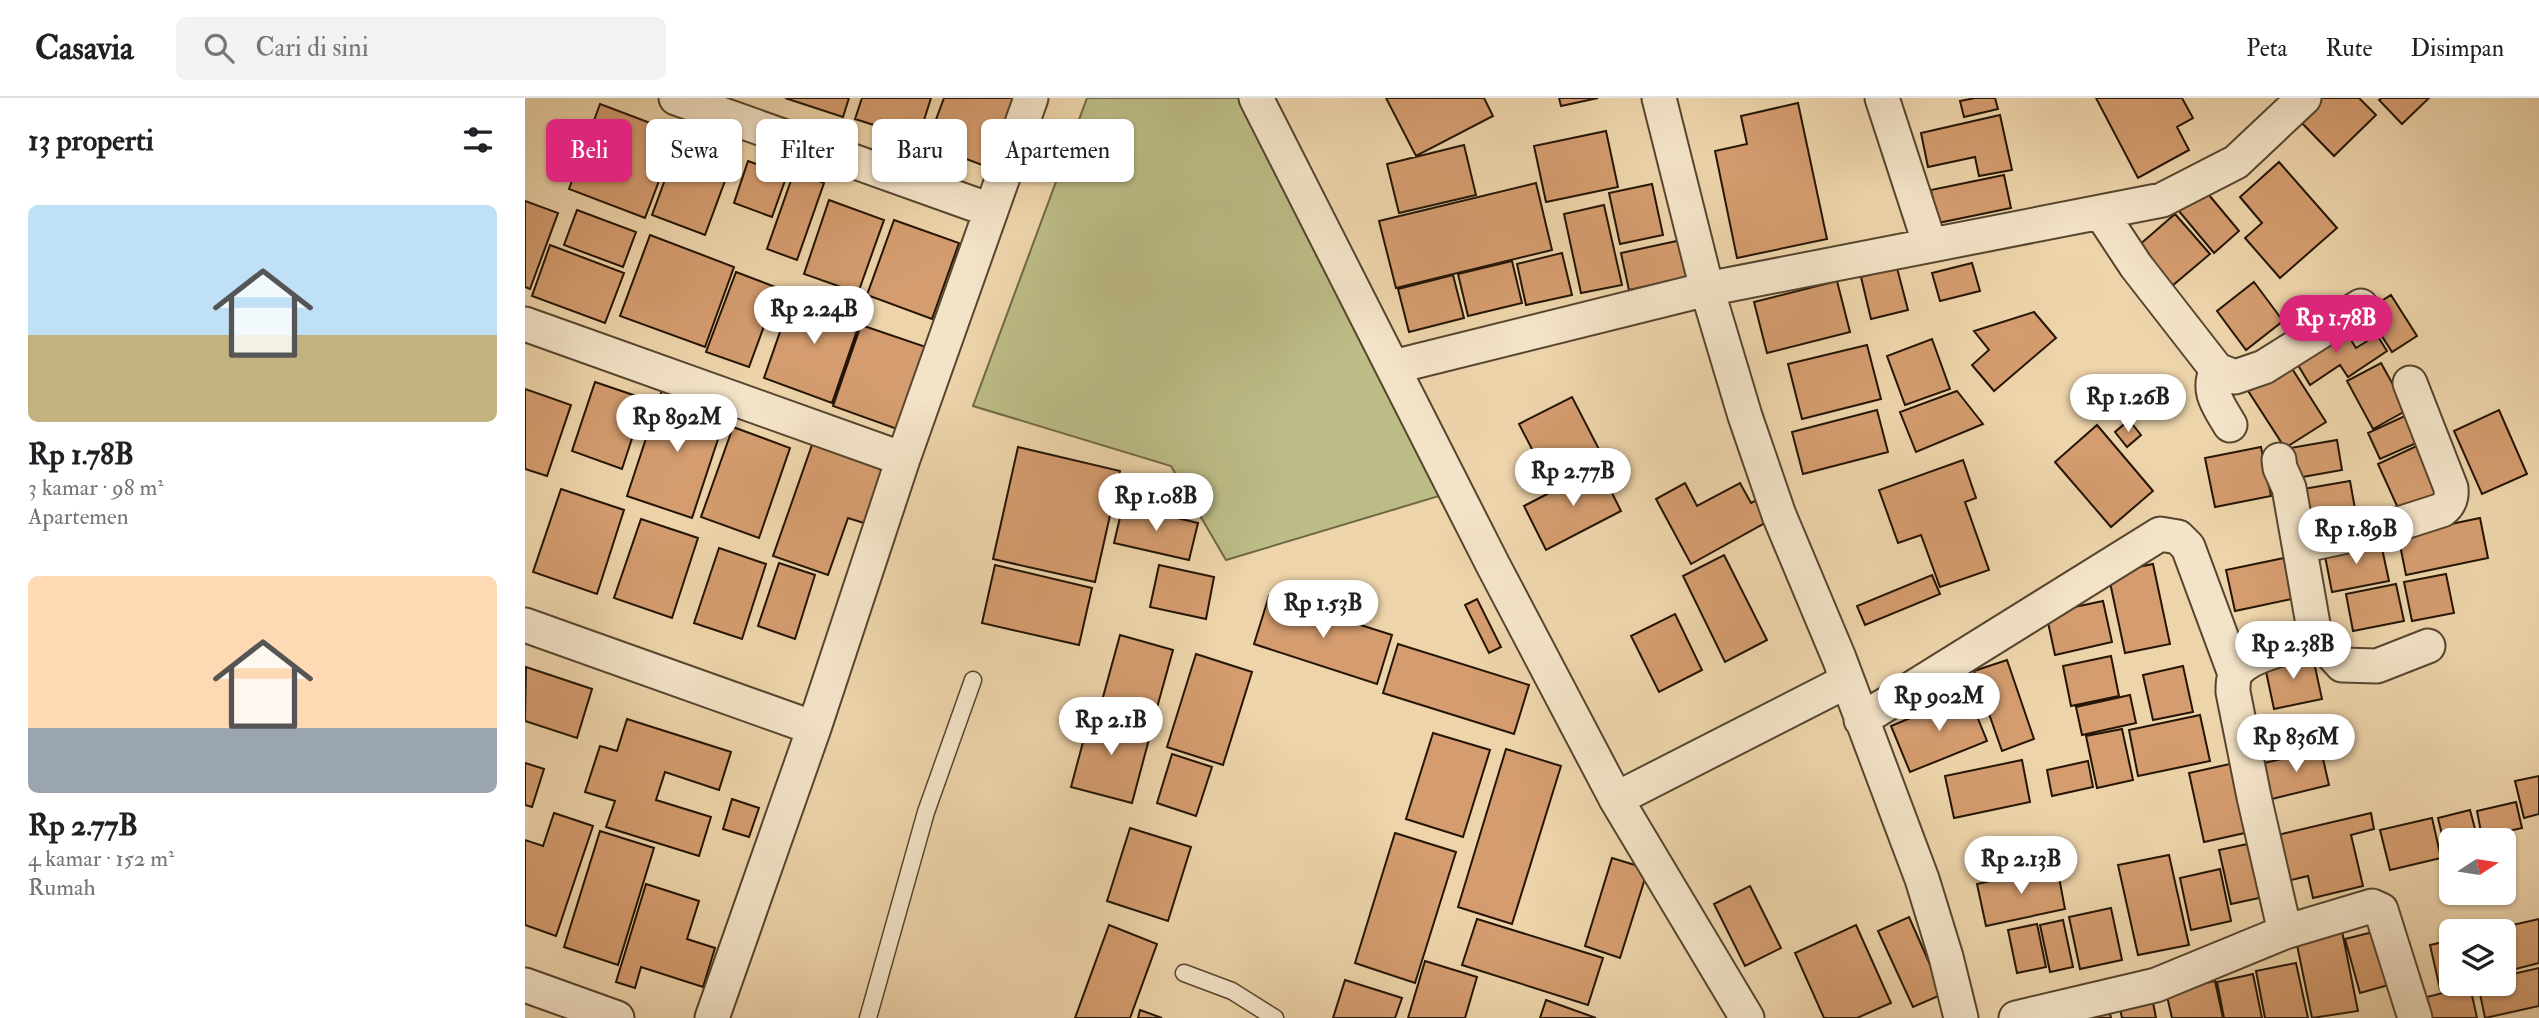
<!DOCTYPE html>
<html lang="id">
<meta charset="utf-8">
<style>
:root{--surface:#fff;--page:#f2f2f2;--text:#202124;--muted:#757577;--line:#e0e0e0;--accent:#db2777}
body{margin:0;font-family:"IM FELL Double Pica",serif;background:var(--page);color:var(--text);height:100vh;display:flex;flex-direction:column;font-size:26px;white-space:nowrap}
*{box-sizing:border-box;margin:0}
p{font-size:23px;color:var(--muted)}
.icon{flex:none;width:38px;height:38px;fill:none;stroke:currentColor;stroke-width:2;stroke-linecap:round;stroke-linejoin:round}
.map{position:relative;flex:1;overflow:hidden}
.details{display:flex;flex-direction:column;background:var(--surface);width:525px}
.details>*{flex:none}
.guide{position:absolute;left:21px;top:21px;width:665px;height:63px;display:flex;gap:14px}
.needle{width:46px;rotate:78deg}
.controls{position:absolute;left:1914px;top:730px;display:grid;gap:14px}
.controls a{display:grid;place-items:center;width:77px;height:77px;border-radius:10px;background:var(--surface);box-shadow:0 2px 5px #0004;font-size:35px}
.price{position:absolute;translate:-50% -60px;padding:0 16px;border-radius:24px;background:#fff;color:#222;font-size:23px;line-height:46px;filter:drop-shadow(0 2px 4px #0008)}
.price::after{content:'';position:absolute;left:50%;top:42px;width:21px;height:16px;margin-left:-10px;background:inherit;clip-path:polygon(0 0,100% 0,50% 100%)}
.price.selected{background:var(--accent);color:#fff}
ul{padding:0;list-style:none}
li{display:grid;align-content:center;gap:14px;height:371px;padding:0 28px}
li span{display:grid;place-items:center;height:217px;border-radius:10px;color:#555}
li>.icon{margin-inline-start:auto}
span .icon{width:126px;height:126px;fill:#fffc;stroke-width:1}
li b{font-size:30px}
h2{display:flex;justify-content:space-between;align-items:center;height:84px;padding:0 28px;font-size:30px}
.pill{padding:0 24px;border-radius:10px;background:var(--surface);box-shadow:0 2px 5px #0004;font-size:24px;line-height:63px}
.pill.selected{background:var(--accent);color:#fff}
header{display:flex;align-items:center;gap:42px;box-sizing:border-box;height:98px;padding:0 35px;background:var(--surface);border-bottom:2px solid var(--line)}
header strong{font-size:33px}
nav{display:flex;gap:38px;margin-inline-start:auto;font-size:24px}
.search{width:490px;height:63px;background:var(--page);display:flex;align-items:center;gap:18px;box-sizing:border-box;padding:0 24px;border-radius:10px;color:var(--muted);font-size:26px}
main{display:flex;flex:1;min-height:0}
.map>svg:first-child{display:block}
.green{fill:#bcbc86;stroke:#706845;stroke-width:2}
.building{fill:#d49c6f;stroke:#241504;stroke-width:2}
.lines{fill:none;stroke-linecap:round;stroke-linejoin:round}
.lane-casing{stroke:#56452e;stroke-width:19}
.street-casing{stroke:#56452e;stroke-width:37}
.lane{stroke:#f3e3c8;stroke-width:16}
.street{stroke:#f3e3c8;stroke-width:33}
</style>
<header>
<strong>Casavia</strong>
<div class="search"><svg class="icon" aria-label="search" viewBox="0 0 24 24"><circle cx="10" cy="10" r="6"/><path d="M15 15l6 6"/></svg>Cari di sini</div>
<nav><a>Peta</a><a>Rute</a><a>Disimpan</a></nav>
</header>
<main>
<section class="details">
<h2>13 properti<svg class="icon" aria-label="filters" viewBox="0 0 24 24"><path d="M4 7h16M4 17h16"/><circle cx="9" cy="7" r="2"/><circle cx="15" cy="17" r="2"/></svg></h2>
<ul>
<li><span style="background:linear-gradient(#bfe0f5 60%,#c2b280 0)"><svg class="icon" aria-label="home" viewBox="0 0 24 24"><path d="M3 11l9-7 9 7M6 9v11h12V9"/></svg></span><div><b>Rp 1.78B</b><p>3 kamar · 98 m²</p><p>Apartemen</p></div></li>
<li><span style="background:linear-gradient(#ffd9b3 70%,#9aa5b1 0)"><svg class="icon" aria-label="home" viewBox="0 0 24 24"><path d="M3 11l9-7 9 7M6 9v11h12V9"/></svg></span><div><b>Rp 2.77B</b><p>4 kamar · 152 m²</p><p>Rumah</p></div></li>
</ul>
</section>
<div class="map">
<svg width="2014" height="920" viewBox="0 0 2014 920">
<rect width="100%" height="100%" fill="#edd4aa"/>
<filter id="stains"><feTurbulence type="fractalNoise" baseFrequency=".00286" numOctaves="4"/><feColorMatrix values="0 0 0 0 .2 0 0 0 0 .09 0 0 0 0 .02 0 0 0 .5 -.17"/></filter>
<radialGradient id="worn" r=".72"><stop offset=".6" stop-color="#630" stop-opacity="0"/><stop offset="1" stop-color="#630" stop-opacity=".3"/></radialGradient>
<path class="green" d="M562,0H721L924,395L701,462L646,368L448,308Z"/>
<path class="building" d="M260,0H324L318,19Z
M337,0H406L393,41L330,21Z
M419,0H498L488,27L473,22L457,67L402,46Z
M861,0H959L968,18L891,58Z
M1034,0H1073L1036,8Z
M1450,0H1470L1473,11L1439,19L1435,3Z
M1571,0H1657L1668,20L1652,29L1664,52L1613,80Z
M1791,0H1834L1851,17L1809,58L1771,19Z
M1857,0H1904L1877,26L1854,2Z
M1273,5L1302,141L1212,160L1190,53L1222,46L1216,18Z
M75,6L152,35L120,120L44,91Z
M1475,17L1487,72L1454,78L1450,59L1403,69L1396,35Z
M158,33L211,53L180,137L127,117Z
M1081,33L1093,89L1021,104L1009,48Z
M939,47L951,97L874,115L862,66Z
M223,63L262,77L247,119L209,105Z
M1754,64L1812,130L1755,180L1720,140L1737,125L1715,99Z
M269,74L299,85L272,162L242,151Z
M1479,77L1486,110L1413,125L1406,92Z
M1011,85L1027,152L871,190L854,123Z
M1127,86L1138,137L1095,146L1084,95Z
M1679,91L1714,133L1689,155L1653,112Z
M304,102L359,122L333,195L279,176Z
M0,103L33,115L5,191L0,189Z
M1079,107L1097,187L1056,195L1039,116Z
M52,112L111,134L98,169L39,147Z
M1650,116L1685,156L1647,188L1613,148Z
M369,122L434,145L407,221L342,197Z
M125,137L209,169L180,249L95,218Z
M1161,141L1168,178L1104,192L1096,155Z
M25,147L99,175L80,225L7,198Z
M1037,155L1047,197L1001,207L992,166Z
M987,163L997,205L943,218L933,176Z
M1447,165L1455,193L1415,203L1407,175Z
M1372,170L1383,212L1346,221L1336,179Z
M211,174L253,190L224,269L181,254Z
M928,177L939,220L884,234L873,191Z
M1312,183L1325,234L1242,255L1229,204Z
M1729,184L1758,223L1721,252L1692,213Z
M270,191L338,215L307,305L239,280Z
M1866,197L1892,238L1867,254L1841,213Z
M1509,214L1531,240L1469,293L1447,267L1464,252L1449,233Z
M1816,226L1831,250L1852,237L1862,253L1823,279L1815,267L1785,287L1767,257Z
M336,227L401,249L372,331L308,308Z
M1407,241L1425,291L1380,307L1362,258Z
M1342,247L1356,301L1277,321L1263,266Z
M1759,258L1801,324L1760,350L1718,285Z
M1856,265L1882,312L1848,331L1822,283Z
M70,284L120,301L97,371L47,353Z
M0,291L46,307L22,378L0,371Z
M137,292L202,314L167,420L102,398Z
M1432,293L1458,326L1391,354L1375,314Z
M1047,299L1079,361L1026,388L994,326Z
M1352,312L1363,354L1278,376L1267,334Z
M1974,312L2002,376L1957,396L1929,333Z
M1884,316L1896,343L1855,361L1843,335Z
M1604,322L1616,337L1602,349L1590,334Z
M1572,327L1628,393L1586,429L1530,364Z
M208,329L265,350L234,440L176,419Z
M1812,342L1817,372L1766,381L1760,351Z
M288,344L362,371L342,426L323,420L303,477L248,458Z
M1898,345L1922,399L1877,419L1853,366Z
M493,349L595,373L570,484L468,461Z
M1736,349L1746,398L1690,409L1680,360Z
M1438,362L1451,400L1440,404L1464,472L1415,489L1396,437L1373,445L1354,392Z
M1074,369L1096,413L1021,452L999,408Z
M1825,383L1834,433L1787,441L1778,391Z
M1160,385L1172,408L1215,385L1226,405L1236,400L1247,421L1166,466L1131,401Z
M36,391L99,412L72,496L8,474Z
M598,407L673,425L664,462L589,445Z
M1955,420L1963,460L1881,477L1873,437Z
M116,421L173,440L147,520L89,500Z
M1855,441L1864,483L1807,494L1799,453Z
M194,450L241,466L217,541L169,525Z
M1199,457L1242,542L1200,564L1158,478Z
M1759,460L1767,501L1710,513L1701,472Z
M254,465L290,477L270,541L233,528Z
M1628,466L1645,546L1600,555L1583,475Z
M470,467L567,490L554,547L457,525Z
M634,467L689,479L681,521L625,509Z
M1921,476L1929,515L1887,523L1879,484Z
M1407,477L1415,496L1340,527L1332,508Z
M1871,486L1879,523L1828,533L1821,496Z
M744,498L867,537L852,586L729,546Z
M952,501L976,549L964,555L940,507Z
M1578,503L1587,544L1530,557L1521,515Z
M1150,516L1177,572L1134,594L1106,538Z
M595,537L648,552L628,624L575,610Z
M873,546L1004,587L989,636L858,595Z
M1787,555L1797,601L1749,611L1739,564Z
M671,556L727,574L698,667L642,649Z
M1586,558L1594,598L1546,608L1538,568Z
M1482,562L1509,641L1477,653L1449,573Z
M1658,568L1668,614L1628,622L1618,577Z
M1,569L67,591L52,640L0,623Z
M1443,596L1462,643L1385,674L1366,628Z
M1605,597L1611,625L1557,637L1551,609Z
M566,614L627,630L607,705L546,689Z
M1675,617L1685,663L1613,678L1604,632Z
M102,621L206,654L194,692L140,674L131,702L186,719L174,758L81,729L90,703L60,694L75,648L92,653Z
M1597,631L1608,682L1572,690L1561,638Z
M908,635L965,652L938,739L881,721Z
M981,651L1036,668L987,826L933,809Z
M1796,652L1804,687L1747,701L1739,665Z
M647,656L687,669L671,718L632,705Z
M1497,662L1505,704L1429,720L1420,678Z
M1563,663L1568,689L1527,698L1522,672Z
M1714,664L1729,733L1679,744L1664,675Z
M0,665L19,671L7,709L0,707Z
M2014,678V716L1999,720L1990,683Z
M207,701L234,710L224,739L198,731Z
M1991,704L1997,730L1957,739L1952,713Z
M1945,712L1953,742H1927V748L1920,750L1913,720Z
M29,715L68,728L31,838L0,827V742L18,748Z
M1846,715L1849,731L1826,737L1838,788L1788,800L1783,778L1754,785L1744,739Z
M1907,720L1916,760L1865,772L1855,732Z
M605,730L666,749L643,823L582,803Z
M75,733L129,750L93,867L39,849Z
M870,735L931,754L890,885L830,865Z
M1737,743L1748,797L1706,806L1694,752Z
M1644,757L1664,847L1613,857L1593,767Z
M1087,760L1123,771L1095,860L1060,848Z
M1532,769L1540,811L1461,828L1452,786Z
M1695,771L1706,823L1666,832L1655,780Z
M121,786L174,803L162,841L190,850L178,889L116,869L110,890L91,884Z
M1225,788L1256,850L1220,868L1189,806Z
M1586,810L1597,862L1555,871L1544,819Z
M1384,819L1418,896L1388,909L1353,833Z
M952,821L1078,860L1063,907L937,867Z
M2014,821V865L1979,874V833H1961Z
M1538,822L1548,869L1525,874L1515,827Z
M1512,826L1521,869L1492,875L1483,832Z
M584,827L632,846L605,920H550Z
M1331,827L1366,905L1332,920H1299L1270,855Z
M1817,833L1833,913L1787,920L1771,842Z
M1852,833L1867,886L1835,895L1820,841Z
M1927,842V886H1936L1915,891L1905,847Z
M900,863L952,879L940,920H883Z
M1771,865L1783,920H1740L1731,873Z
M2014,870V908L1960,920L1953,886H1979V878Z
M1728,876L1737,920H1699L1692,884Z
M820,882L877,900L870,920H808Z
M1690,883L1698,920H1647L1641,894Z
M1945,888L1952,920H1907L1902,899Z
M1627,899L1631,920H1597L1594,906Z
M1021,902L1071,920H1015Z
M1584,911L1586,920H1555Z
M615,912L637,920H613Z"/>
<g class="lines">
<defs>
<path id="lane" d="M659,875L707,893L750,920
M343,920L401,714L448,582"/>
<path id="street" d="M151,0L465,112
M731,0L968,467L1091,701L1222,920
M1134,0L1182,191L1220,318L1254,417L1314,560L1397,781L1421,859L1436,920
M1357,0L1405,147
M1576,115L1611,168L1692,272C1681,293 1694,308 1705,327
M0,226L378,361
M868,269L1182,191L1637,102L1711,64L1779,0
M1692,272L1710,279L1739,269L1836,208
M1754,362L1755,370L1764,390L1791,543C1769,548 1729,555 1713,572C1708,578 1708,586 1708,594L1729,699L1760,834
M1775,448L1864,429L1917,412C1925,406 1927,400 1926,390L1885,285
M0,527L289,630
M1791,543L1807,556L1817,567L1852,568L1903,548
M1336,622L1635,436L1653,439L1663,449L1710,576
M1091,701L1322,583
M0,887L92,920
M187,920L289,630L378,361L506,0
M1491,920L1631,887L1760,834L1847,808L1856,812L1890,920"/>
</defs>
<use href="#lane" class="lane-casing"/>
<use href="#street" class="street-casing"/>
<use href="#lane" class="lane"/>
<use href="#street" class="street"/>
</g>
<rect width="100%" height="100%" filter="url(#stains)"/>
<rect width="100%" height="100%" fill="url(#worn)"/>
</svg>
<div class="controls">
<a><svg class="needle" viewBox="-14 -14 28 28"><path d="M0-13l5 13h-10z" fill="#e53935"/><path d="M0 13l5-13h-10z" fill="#757577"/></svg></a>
<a><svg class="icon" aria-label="layers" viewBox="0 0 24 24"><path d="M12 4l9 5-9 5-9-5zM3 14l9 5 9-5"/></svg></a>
</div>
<b class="price" style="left:289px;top:248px">Rp 2.24B</b>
<b class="price selected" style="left:1811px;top:257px">Rp 1.78B</b>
<b class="price" style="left:1603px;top:336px">Rp 1.26B</b>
<b class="price" style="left:152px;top:356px">Rp 892M</b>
<b class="price" style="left:1048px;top:410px">Rp 2.77B</b>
<b class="price" style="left:631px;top:435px">Rp 1.08B</b>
<b class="price" style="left:1831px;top:468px">Rp 1.89B</b>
<b class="price" style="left:798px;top:542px">Rp 1.53B</b>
<b class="price" style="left:1768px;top:583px">Rp 2.38B</b>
<b class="price" style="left:1414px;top:635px">Rp 902M</b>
<b class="price" style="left:586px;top:659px">Rp 2.1B</b>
<b class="price" style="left:1771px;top:676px">Rp 836M</b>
<b class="price" style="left:1496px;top:798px">Rp 2.13B</b>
<div class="guide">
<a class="pill selected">Beli</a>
<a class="pill">Sewa</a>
<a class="pill">Filter</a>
<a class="pill">Baru</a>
<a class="pill">Apartemen</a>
</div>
</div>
</main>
